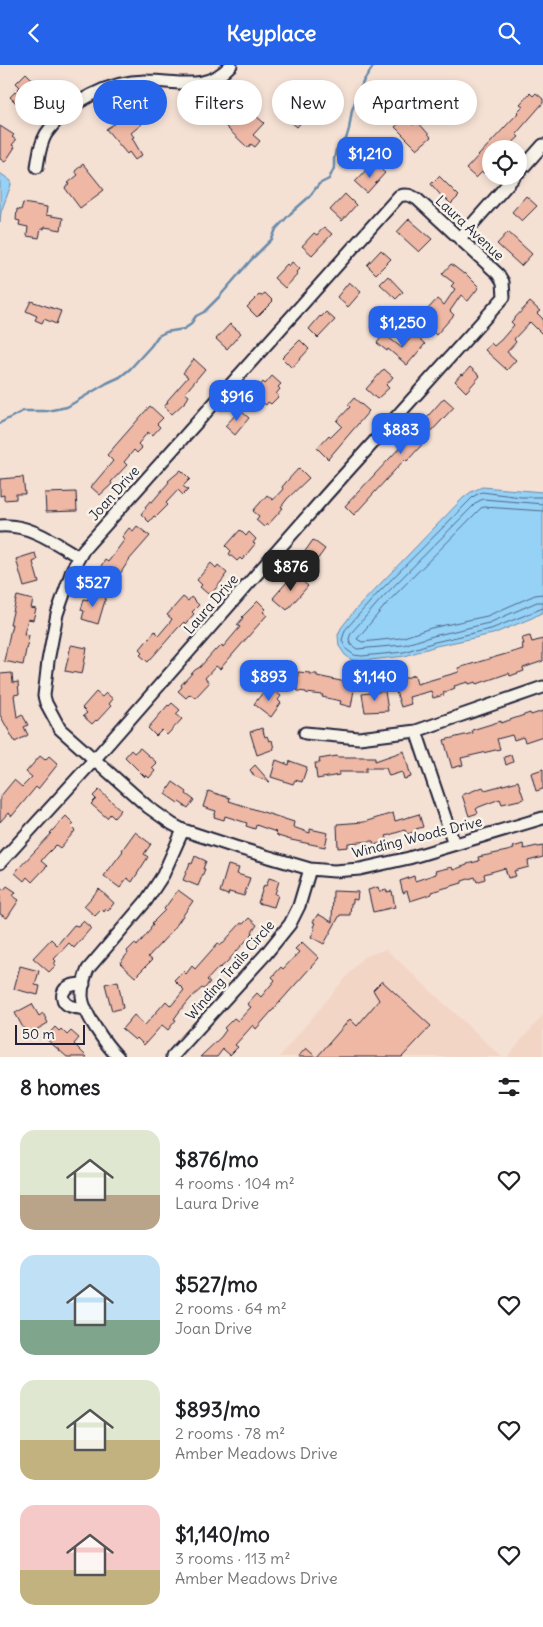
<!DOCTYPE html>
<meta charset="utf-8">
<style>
:root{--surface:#fff;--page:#f2f2f2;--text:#202124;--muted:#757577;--accent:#2563eb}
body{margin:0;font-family:Delius,sans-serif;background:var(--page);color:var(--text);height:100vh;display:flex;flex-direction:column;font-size:19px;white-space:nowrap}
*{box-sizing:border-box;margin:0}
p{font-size:16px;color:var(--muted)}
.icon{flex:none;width:28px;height:28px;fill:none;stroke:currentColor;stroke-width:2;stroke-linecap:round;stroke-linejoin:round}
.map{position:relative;height:992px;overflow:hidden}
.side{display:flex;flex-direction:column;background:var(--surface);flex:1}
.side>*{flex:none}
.top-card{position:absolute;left:15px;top:15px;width:514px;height:45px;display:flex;gap:10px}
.fabs{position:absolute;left:482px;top:75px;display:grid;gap:10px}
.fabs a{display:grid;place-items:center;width:45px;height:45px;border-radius:50%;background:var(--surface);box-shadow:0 2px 8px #0003;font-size:25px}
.scale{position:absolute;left:15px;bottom:12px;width:70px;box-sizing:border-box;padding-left:5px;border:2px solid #22223b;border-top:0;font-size:14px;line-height:18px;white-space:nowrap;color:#22223b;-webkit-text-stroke:4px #f7f3e8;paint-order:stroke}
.price{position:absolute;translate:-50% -42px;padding:0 11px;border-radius:10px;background:var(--accent);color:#fff;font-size:16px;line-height:32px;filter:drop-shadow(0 1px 2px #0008)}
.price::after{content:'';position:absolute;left:50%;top:30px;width:15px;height:11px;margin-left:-8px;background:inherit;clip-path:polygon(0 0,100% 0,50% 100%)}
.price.active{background:#222;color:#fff}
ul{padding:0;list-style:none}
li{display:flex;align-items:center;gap:15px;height:125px;padding:0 20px}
li span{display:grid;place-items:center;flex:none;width:140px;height:100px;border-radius:15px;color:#555}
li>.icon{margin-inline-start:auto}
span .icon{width:60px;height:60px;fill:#fffc;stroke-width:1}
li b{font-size:21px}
h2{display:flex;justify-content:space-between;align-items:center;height:60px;padding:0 20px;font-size:21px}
.chip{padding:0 18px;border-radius:22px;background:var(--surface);box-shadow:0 2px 8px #0003;font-size:18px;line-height:45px}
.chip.active{background:var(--accent);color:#fff}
header{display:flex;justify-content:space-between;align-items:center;height:65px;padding:0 20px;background:var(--accent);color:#fff;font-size:22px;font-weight:800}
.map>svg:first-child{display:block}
.built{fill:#f3d5c6}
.water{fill:#96d1f6;stroke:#688bab}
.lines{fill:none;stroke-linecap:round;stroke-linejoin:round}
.shore{stroke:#506886;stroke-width:1}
.stream{stroke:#688bab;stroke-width:2.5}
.building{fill:#efb8a4;stroke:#22223b}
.minor-casing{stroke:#22223b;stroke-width:15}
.minor{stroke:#f7f3e8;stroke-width:11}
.labels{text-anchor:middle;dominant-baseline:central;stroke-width:5;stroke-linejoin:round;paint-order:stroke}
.street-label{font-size:14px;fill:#22223b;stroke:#f7f3e8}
</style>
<header><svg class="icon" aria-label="back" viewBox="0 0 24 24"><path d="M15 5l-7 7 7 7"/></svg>Keyplace<svg class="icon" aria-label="search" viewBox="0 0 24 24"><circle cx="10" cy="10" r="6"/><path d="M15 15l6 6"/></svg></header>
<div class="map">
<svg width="543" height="992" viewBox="0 0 543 992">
<rect width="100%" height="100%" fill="#f5e1d4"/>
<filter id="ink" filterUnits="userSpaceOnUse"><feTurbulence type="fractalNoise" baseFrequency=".02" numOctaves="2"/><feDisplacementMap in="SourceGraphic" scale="10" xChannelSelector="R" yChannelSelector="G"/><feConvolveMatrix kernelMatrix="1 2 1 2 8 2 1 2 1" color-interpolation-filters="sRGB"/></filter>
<g filter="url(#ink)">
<path class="built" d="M386,884L502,992H279L363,892Z
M543,950V992H507Z"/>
<path class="water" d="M0,108L11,116V120L1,147L0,157Z
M482,422L543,427V547L532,553L493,569L436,581L405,591L362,596L352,595L345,590L339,581L338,570L341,563L355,545L463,433L471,427Z"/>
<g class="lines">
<path class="shore" d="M543,432H521L482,427L474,431L378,528L345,565L342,575L346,584L354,590L362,591L404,587L435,577L491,564L543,543
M543,439L483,434L477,437L383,532L351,568L349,574L351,580L357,584L403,580L433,571L489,558L537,537H543
M543,446L484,442L481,443L388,537L357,574L362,577L401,573L431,563L487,551L535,530L543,529"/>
<path class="stream" d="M0,358L23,346H47L67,342L107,318L120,312L130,304L151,281L158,271L166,267L184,264L190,260L196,251L204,247L219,232L251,195L272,174L276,164L291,148L309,132L319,119L329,114L334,103V94L336,85L346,74L349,64L352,45L363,17L374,0"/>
</g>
<path class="building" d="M26,8L43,25L39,30L43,34L44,37L39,43V46L37,48L38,49L33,55L10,32L20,22L16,18Z
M530,28L533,31L536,28L543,34V38L516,69L519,72L510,80L507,78L502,84H491V96L487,100L490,102L484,108L482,107L476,113L466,104L518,48L517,47L523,41L520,39Z
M299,35L311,46L297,62L284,51Z
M246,42L264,58L253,70L260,76L255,82L251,79L248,83L226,62L242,47V44Z
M129,49L132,52L135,50L142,59L131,68L134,72L132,73L142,90L135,95L129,87L127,89L106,64Z
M406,52L413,60L417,56L431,72L417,84L395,62Z
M0,61L14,70L12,72L16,75L12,80L15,82L5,97L0,94Z
M83,99L104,125L80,143L65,123L70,119L68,118L78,110L75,106Z
M377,101L385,108L367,128L355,117L369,102L373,105Z
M439,111L459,131L451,139L445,133L444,134L431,119Z
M345,129L356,140L342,156L330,145Z
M526,131L537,141L522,156L512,147Z
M23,138L47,142L46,150L63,153L61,165L45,162L44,164H41L39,173L27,171L28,162L19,160L20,156L16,155L17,144L21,145Z
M409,154L432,174L419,187L397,167Z
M324,162L332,169L312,190L302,181L314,168L317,170Z
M508,167L532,189L521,201L497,179Z
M381,185L391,194L376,209L367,200Z
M292,197L300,204L296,208L298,209L285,223L274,213L287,199L289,201Z
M451,199L460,206L464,209L465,208L479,222L468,236L461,230L450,246L454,250L436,270L419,254L437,234L444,240L455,224L451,221L454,218L442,209Z
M388,211L403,227L396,234L380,219Z
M349,217L361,227L348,242L337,232Z
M265,228L273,236L257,252L247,242L259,230L261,231Z
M31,236L61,246L56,259L44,254L42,258L35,255L37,251L26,246Z
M530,237L540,246L537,248L543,254V270L530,257L514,274L516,277L507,287L516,295L507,305L485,285L491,278L494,281L501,275L514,260L511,257Z
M326,247L335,255L318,273L309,264L320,251L321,252Z
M230,259L241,268L227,284L216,274Z
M384,269L402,283L414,269L425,279L407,300L388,284L387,286L377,278Z
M300,275L309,284L292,303L282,293Z
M194,294L205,304L185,328L189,331L186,336L172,349L164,342L168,337L167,336L188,312L183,308Z
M470,302L480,311L466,327L455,316L461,309L463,310Z
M384,304L393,312L386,320L389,323L377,334L366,324Z
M272,311L281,319L278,322L280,324L276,329L279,331L271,339L268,337L266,340L263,338L260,342L247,331L255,323L257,324L263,317L265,319Z
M354,333L369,346L328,394L317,383L329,370L331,372L342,361L337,356L350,342L348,340Z
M444,333L454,342L428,370L429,372L407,396L405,394L354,450L345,441L405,377L403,375L409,369L411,370Z
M150,341L163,353L157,359L160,362L152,371L148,367L138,379L142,383L137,388L134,385L124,397L127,400L111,417L112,419L100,430L91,422L113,396L107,390Z
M240,345L249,353L235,370L225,361Z
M299,403L309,413L287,434L281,442L283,443L268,460L267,459L264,462L256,455L259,451L253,446L267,430L273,435L283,424L282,422L287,416Z
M181,405L190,414L183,421L188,425L183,430L178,425L166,438L168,440L156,452L154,451L149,457L141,449L146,443L145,442L150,436L152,437L169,417L168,416Z
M23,412L25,429H16V434L4,435V430L0,431V414Z
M76,427L77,446L46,447L45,428Z
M137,461L150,471L129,495L111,523L97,514L102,506L99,504L105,495L108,497L125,474L122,472L129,463L133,466Z
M240,465L246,471L249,467L256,474L253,478L255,479L242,495L240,493L237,496L229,489L231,486L226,481Z
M313,475L325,484L314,499L312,498L309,502L299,495Z
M35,488L37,495L33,497L39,518L24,522L16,494Z
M211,498L216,503L218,500L227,508L224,512H225L212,528L210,527L208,529L200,522L202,520L197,515Z
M294,509L308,521L287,545L273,533Z
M90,527L106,532L98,559L82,554L84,546L81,545L84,534L88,535Z
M17,531L33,535L31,543L36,544L33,555L28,554L24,569L29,570L23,600L4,596L12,559H10Z
M183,532L188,536L191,532L199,540L192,547L194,549L185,559L184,557L177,564L148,597L140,590L143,587L140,584L155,566L159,570L170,557L172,554L167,550Z
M258,536L266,544L263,547L267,550L220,604L216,601L205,613L209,618L195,633L190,629L186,633L178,626L182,622L181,620L195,605L200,602L215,585L216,586L222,580L223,582L240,562L237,560L243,553L242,552Z
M530,571L532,577L543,574V596L523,603L524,606L510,611L509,608L477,619L476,617L469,619L468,617L454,621L455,623L443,628L444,630L433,633L431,626L409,632L411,639L401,642L393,617L415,610L417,619L459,607L458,603L523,584L522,579H524L522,573Z
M71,580L87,583L82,609L65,606Z
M298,607L310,608V609H317V611L355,619L351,642L340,639L341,636L322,632L323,630L306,628V627L298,626L297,625Z
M12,608L13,618L18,617L19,629L14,630L17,652L22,649L28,660L24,662L28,670L15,677L0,650V609Z
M268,621L281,631L278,635L281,638L271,652L254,639Z
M385,626L388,646L365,647L362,629Z
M96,627L102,632L106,628L113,634L109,639L111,641L97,656L96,655L92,659L83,651L87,648L82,643Z
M172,638L180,645L176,649L182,654L167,670L162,665L156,671L148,663L168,640L169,641Z
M543,646V671L525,677L523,672L514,675L512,670L497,674L500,684L461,693L463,700L452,703L444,675L473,668L472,665L501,656V658L530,648L531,650Z
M262,663L265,672L267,671L269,676L272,675L274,684L257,690L250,667Z
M140,683L157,698L152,703L155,706L149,713L146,710L145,712L125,692L131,685L134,688Z
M404,686L411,712L404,714L402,707L389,711L386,703H366V707H339V710L317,714L315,698H320L319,694L337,691V692H375V696Z
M511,690L513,697L506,700L504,692Z
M40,691L45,695L49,691L58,699L38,724L36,722L12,751L8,748L0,757V732L14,715L22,722L32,712L26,707Z
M276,695L289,700L290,696L307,702L302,717L295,715L293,719L271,712Z
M255,700L270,717L254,711L250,705Z
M543,704V724L536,726L531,708Z
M518,716L524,734L502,739L500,734L479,742L476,744L478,748L469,751L462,730L483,722L485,725Z
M173,717L187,727L186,729L194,735L188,743L179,737L178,738L165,729Z
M99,725L121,745L114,753L110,749L107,753L91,739L96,734L93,731Z
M208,726L230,733L229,736L294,757L293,762L310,768V764L328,768L325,782L291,775L278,771L275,768L276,767L256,760L255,764L246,761L247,758L225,751L224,755L214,752L216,746L203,742Z
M393,748L395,756L419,749L423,762L416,764L417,766L407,769L405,765L386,771L388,776L374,780L373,776L348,778V782L338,783L337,759L364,757Z
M66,751L74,759L71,762L75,766L60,783L56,780L45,791L41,796L47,801L32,817L27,812L24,816L15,808L18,804L51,769L50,768Z
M135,767L151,779L144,789L148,792L132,817L127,813L120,823L104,811L123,786L122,785Z
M523,779L524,784L537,781L538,782L543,781V792L528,796L529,802L514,806L516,811L508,813L505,803L484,809L485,814L477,817L475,812L462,816V818L431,827L432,829L410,836L407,826L403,828L400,816L414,811L415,816L436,809L435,806L452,802L453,805L467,800V799L479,796L478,792L507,786L514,784L513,782Z
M195,791L206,796L203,804H205L198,821L183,815L190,798L192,799Z
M228,800L239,803L237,809L250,813L244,831L229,827L228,830L220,827Z
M269,813L279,816L275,829L278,830L274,842L258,838L264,820L266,821Z
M7,821L16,827L13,831L19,835L7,853L0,849V823L4,825Z
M378,822L379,826L386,825L387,827L392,826L395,842L373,847L368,825Z
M99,824L114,838L108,846L106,844L104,847L102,844L95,851L84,841Z
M178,825L193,836L173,865L148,892L152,895L135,912L120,898L128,888L127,886L135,878L137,881L151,864L150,863L153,859L152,858L165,845L164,844Z
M333,826L358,827L357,835L353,834V838H351L350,850H340L324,879L311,872L315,863L313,862L315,858L313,857L318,849L332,857Z
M249,853L257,860L252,867L253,868L226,898L220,903L219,902L207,915L210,917L204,924L202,923L192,932L179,947L174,954L176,955L168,965L162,960L144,980L137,973L135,975L122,964L134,950L145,960L166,936L171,941L184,925L174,915L183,906L186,909L192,901L195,904L218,878L221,880L241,858L243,859Z
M83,856L91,863L74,883L69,878L54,894L56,896L54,899L56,900L49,907L33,893L51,874L57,880L74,860L78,861Z
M302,877L319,893L271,947L256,964L253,960L235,980L238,982L230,990L223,984L217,992H200L221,972L226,965L224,963L234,953L238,956L251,942L247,939L257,928L261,932L275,915L272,912L281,902L283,904L299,887L295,884Z
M20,901L39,906L35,920L40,921L38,930L14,924Z
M118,916L123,943L112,946L105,919Z
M382,916L431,961L402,992H317L350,954L357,961L379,935L373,925Z
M32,939L39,951L43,948L48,958L27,970L15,948Z
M55,962L59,966L61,964L67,970L71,966L79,973L74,979L87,992H67L45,973Z
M306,983L316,992H298Z"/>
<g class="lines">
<defs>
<path id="minor" d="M37,102C39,90 40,79 46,69C68,37 110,15 148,16C180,16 206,27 231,0
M519,107L543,80
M460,173L515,111
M0,461C30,459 54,477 79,492
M416,666L454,779
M305,668L359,673L416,666L543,622
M0,798L94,695L327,429L504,232L503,217L498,209L417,134C410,130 407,129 399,131L84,484L73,503L57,549L48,596L44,631L46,638L60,664L148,742L172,759L183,765L235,782L310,804L334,806L360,804L409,793L543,753
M84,919C79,919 73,919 68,922C60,927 61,937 70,941C75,943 81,943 86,944
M118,992C106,980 83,948 82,931C82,922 84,913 88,904L146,836L163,810L183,765
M172,992L265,890L290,859L299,841L310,804"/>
</defs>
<use href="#minor" class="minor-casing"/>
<use href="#minor" class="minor"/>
</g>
</g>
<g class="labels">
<g class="street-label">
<text transform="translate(470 163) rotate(43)">Laura Avenue</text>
<text transform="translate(114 428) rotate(-48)">Joan Drive</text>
<text transform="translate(211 539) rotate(-49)">Laura Drive</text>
<text transform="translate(417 772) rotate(-14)">Winding Woods Drive</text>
<text transform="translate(230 905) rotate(-49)">Winding Trails Circle</text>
</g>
</g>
</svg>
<div class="fabs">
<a><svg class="icon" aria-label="locate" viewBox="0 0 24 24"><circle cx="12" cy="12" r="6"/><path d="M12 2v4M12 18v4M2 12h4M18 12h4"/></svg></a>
</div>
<div class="scale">50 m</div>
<b class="price" style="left:370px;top:114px">$1,210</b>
<b class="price" style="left:403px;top:283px">$1,250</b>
<b class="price" style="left:237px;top:357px">$916</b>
<b class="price" style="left:401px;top:390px">$883</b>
<b class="price active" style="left:291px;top:527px">$876</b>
<b class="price" style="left:93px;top:543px">$527</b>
<b class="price" style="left:269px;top:637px">$893</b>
<b class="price" style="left:375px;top:637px">$1,140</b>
<div class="top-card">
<a class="chip">Buy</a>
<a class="chip active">Rent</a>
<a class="chip">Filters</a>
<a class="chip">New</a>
<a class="chip">Apartment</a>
</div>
</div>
<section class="side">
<h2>8 homes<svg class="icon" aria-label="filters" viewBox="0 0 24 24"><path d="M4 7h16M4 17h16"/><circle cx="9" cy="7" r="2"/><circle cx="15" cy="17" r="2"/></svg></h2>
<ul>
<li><span style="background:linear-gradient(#dfe7d0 65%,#b9a48a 0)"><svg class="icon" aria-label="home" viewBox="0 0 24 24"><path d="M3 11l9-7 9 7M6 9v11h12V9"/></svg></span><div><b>$876/mo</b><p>4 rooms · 104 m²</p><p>Laura Drive</p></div><svg class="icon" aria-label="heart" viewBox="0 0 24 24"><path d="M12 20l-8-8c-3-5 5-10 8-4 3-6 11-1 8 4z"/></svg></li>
<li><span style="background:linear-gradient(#bfe0f5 65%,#7fa58c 0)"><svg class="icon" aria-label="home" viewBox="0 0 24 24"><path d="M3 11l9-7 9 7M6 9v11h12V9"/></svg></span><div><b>$527/mo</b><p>2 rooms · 64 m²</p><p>Joan Drive</p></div><svg class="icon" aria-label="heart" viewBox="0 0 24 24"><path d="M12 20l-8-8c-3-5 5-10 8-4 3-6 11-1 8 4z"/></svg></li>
<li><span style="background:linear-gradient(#dfe7d0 60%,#c2b280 0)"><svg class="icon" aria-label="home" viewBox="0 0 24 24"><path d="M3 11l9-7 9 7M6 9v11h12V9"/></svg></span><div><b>$893/mo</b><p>2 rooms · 78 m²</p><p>Amber Meadows Drive</p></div><svg class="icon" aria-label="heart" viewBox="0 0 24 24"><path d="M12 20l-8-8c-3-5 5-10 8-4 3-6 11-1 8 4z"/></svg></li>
<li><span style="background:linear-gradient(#f6c9c9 65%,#c2b280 0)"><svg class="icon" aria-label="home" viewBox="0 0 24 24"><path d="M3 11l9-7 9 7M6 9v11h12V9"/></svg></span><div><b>$1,140/mo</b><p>3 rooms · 113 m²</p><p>Amber Meadows Drive</p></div><svg class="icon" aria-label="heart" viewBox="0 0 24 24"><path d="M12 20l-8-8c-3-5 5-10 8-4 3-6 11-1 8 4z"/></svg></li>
</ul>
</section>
